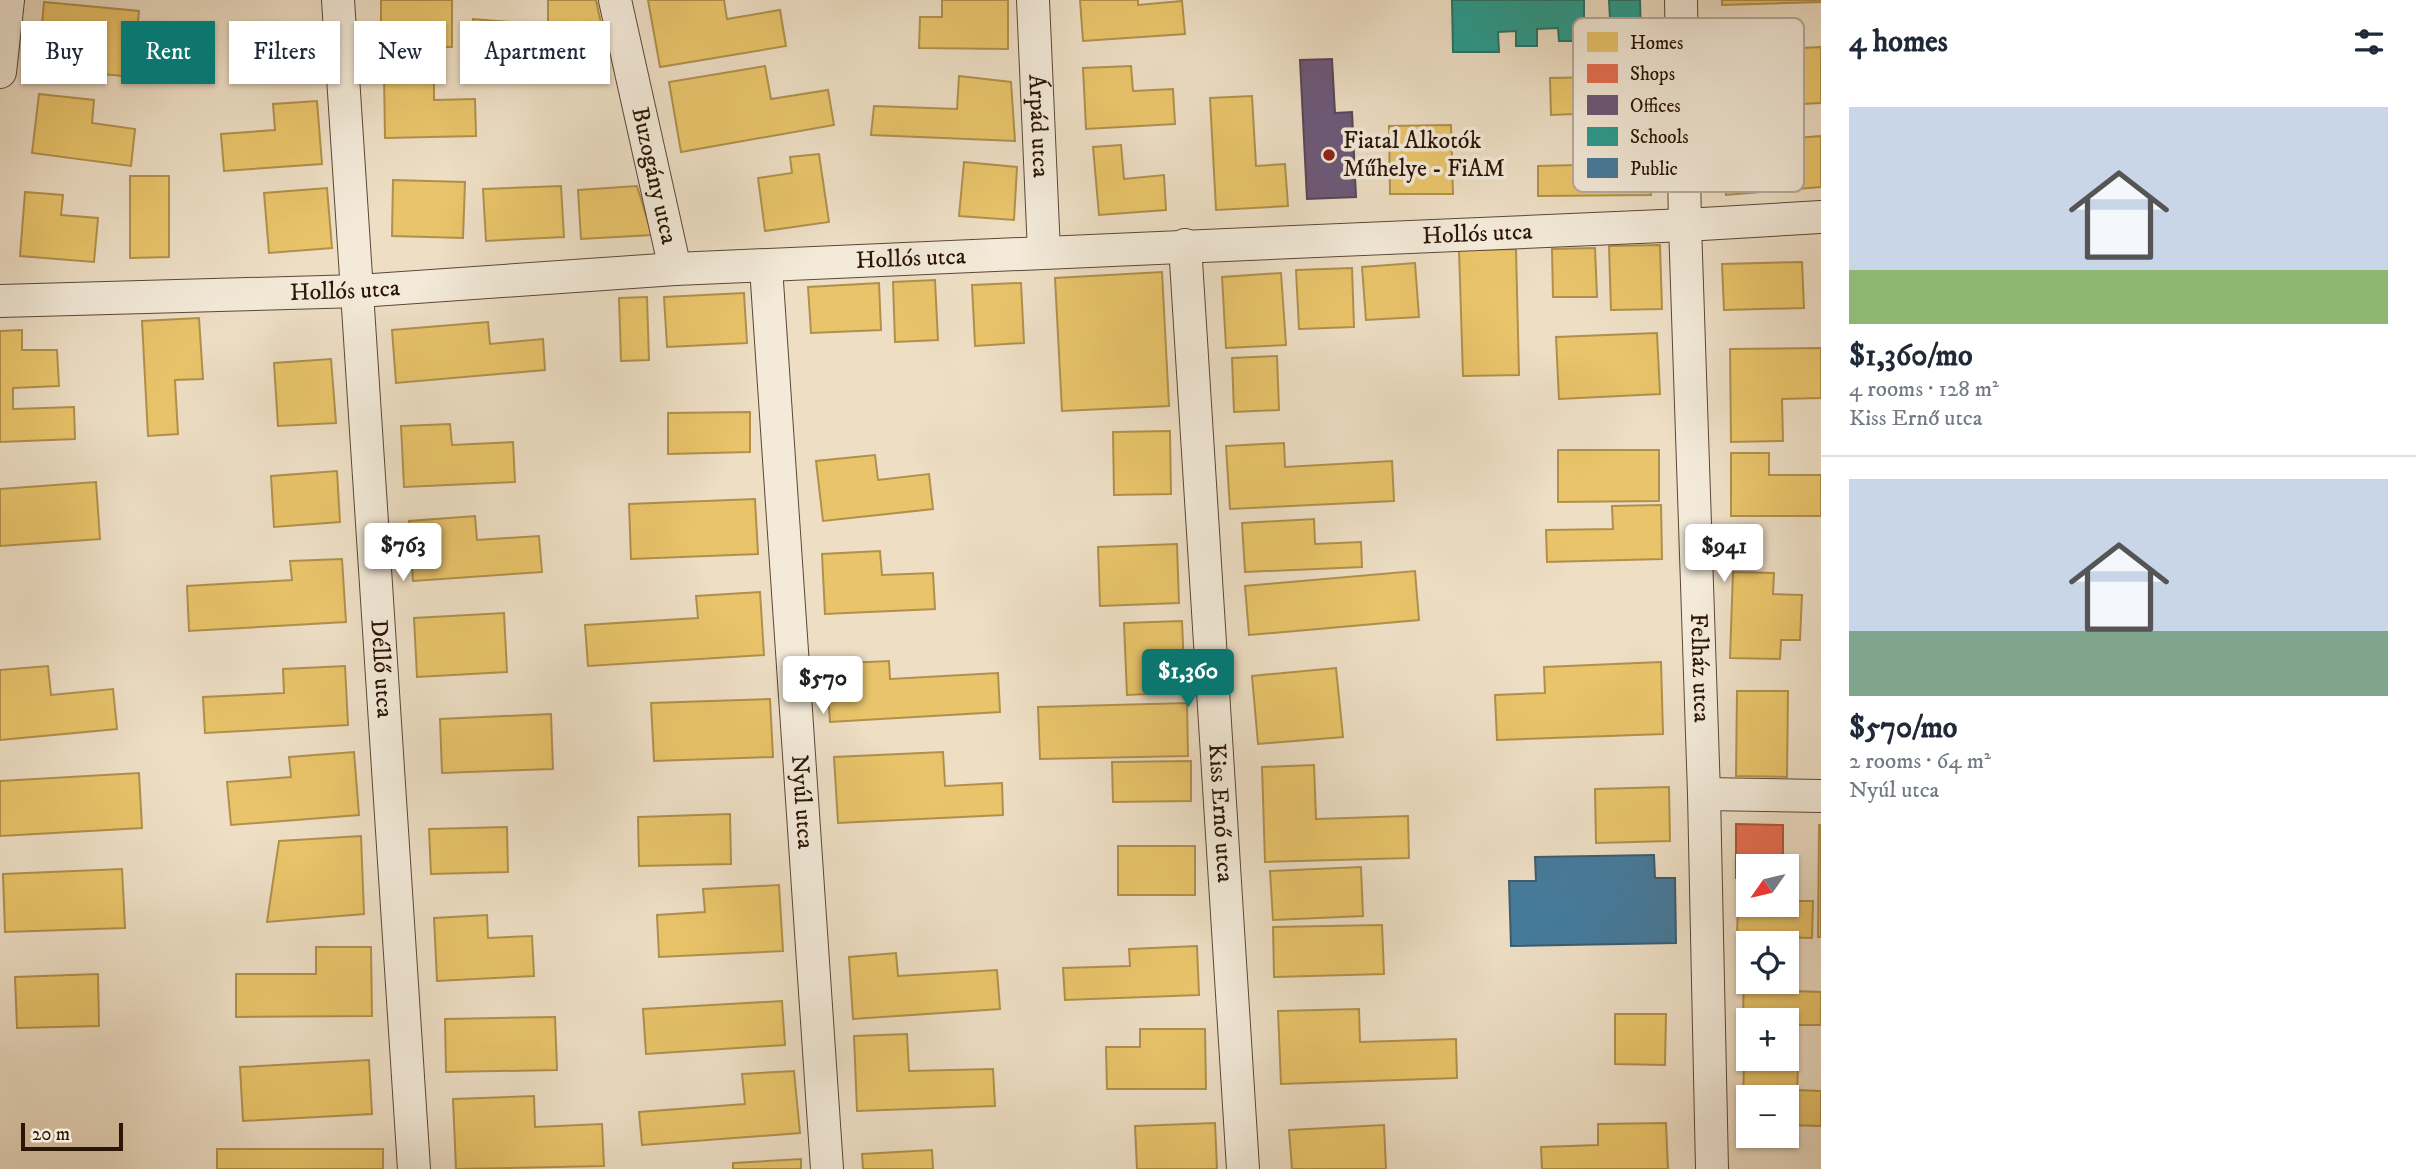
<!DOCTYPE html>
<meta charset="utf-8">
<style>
:root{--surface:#fff;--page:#f2f2f3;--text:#1f2937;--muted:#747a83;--line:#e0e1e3;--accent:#0f766e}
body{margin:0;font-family:"IM FELL DW Pica",serif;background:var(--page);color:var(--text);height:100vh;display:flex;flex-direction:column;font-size:26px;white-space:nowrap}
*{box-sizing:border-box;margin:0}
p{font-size:23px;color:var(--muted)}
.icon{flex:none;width:38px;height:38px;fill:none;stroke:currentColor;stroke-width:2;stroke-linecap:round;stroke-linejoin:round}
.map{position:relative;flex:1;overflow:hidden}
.details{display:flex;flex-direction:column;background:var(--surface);width:595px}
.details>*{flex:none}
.guide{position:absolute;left:21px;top:21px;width:665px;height:63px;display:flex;gap:14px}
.needle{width:46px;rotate:236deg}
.controls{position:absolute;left:1736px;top:854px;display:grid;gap:14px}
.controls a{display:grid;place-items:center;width:63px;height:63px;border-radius:0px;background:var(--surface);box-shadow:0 2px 5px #0004;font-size:35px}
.scale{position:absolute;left:21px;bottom:18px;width:102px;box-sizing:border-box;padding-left:7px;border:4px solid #2b1506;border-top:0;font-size:19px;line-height:24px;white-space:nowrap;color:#2b1506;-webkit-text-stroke:5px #f3ead9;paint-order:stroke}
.price{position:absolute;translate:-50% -60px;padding:0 16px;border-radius:7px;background:#fff;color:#222;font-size:23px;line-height:46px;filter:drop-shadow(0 2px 4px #0008)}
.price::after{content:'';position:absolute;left:50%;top:42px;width:21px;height:16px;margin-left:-10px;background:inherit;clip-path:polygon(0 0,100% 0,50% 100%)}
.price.current{background:var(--accent);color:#fff}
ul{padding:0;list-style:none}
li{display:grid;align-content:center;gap:14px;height:371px;padding:0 28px}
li+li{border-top:2px solid var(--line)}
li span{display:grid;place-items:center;height:217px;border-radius:0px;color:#555}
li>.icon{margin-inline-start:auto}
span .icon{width:126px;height:126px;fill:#fffc;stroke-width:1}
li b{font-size:30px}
h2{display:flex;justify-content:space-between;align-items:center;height:84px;padding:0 28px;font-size:30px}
.pill{padding:0 24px;border-radius:0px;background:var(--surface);box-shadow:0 2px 5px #0004;font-size:24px;line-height:63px}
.pill.current{background:var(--accent);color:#fff}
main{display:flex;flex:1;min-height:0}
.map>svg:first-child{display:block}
.homes{fill:#e9c46a;stroke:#b0904c;stroke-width:2}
.shops{fill:#e76f51;stroke:#af543a;stroke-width:2}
.offices{fill:#6d597a;stroke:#594557;stroke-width:2}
.schools{fill:#2a9d8f;stroke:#2a7466;stroke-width:2}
.public{fill:#457b9d;stroke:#3d5c70;stroke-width:2}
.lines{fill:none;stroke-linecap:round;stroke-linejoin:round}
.street-casing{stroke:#5c4736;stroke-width:34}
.street{stroke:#f3ead9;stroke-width:32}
.poi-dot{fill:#8f2418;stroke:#f3ead9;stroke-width:2.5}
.labels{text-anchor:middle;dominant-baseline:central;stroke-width:7;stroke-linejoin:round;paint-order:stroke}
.street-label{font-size:24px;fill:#2b1506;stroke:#f3ead9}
.poi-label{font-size:24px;fill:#2b1506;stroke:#f3ead9;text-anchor:start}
.key{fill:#f3ead9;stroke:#b7aa9a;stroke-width:2}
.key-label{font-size:19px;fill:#2b1506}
</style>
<main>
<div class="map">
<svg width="1821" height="1169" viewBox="0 0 1821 1169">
<rect width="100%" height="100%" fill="#eddec4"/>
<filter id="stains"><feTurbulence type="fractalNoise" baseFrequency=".00286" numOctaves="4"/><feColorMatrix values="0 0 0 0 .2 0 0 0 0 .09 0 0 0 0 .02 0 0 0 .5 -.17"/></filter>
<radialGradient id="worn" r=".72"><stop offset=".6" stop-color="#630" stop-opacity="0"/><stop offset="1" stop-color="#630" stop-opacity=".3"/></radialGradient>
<path class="homes" d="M381,0H452V47H381Z
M548,0H596L607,51L473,46V19L548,25Z
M648,0H724L727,19L780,10L786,46L660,67Z
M942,0H1008V49L919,48L920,17H942Z
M1080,0H1138V5L1182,1L1185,34L1083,41Z
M1722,0H1821V2L1722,5Z
M44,2L139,11L133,77L38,68Z
M315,22L317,82L251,83L250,42L278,41L277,24Z
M1765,31L1766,50L1821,47V103L1721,108L1718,32Z
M1646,54L1648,111L1551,115L1550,78L1597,77L1596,56Z
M765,66L771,99L828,90L834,125L681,152L669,82Z
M1131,66L1133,91L1173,89L1175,124L1086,129L1083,68Z
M434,71V100L475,99L476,136L385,138L384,72Z
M959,76L1011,82L1015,141L871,135L874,106L957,109Z
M39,94L94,100L92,123L135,129L131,166L32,153Z
M1252,96L1256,166L1285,164L1288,206L1216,210L1210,98Z
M317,101L322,164L224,171L221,134L275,130L273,104Z
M1451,125L1453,194H1390L1389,126Z
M1821,136V187L1726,195L1721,144Z
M1649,140L1651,195L1538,196V166L1576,165V141Z
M1121,145L1124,179L1164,175L1166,210L1099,215L1093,147Z
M819,154L829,222L765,231L758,178L792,173L790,157Z
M964,162L1017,167L1014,220L959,216Z
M130,176H169V257L130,258Z
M393,180L465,182L463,238L392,236Z
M561,186L564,237L486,241L483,189Z
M637,186L652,235L581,239L578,190Z
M327,188L332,248L269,253L264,193Z
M25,192L63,195L61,215L98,218L94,262L20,256Z
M1660,245L1662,309L1611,310L1609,246Z
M1595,248L1597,297H1553L1552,249Z
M1516,249L1519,375L1463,376L1459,250Z
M1802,262L1804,308L1724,310L1722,264Z
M1415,263L1419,317L1366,320L1362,267Z
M1352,268L1354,327L1299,329L1296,270Z
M1162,272L1169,406L1062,411L1055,278Z
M1281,273L1286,345L1226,348L1222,277Z
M935,280L938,340L895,342L893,282Z
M879,283L881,330L811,333L808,287Z
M1021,283L1024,343L975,346L972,285Z
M744,293L747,343L667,347L664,297Z
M647,297L649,360L621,361L619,298Z
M199,318L203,379L175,380L178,434L148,436L142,321Z
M488,322L490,344L543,339L545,370L396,383L392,330Z
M22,330V350H57L59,386L13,388V409L74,407L75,439L0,442V331Z
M1657,333L1660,394L1559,399L1556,337Z
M1821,348V398L1782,399L1783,441L1731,442L1730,349Z
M1277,356L1279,410L1234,412L1232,358Z
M331,359L336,423L278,426L274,363Z
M750,412V452L668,454V413Z
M450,424L452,445L513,442L515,482L404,487L401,426Z
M1170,431L1171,494L1114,495L1113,432Z
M1284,443L1285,467L1392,461L1394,501L1230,509L1226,446Z
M1558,450H1659V501L1558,502Z
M1731,453H1769V475H1821V516H1731Z
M875,455L878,480L929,474L933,509L823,521L816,461Z
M337,471L340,522L274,527L271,476Z
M96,482L100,539L0,546V489Z
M755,499L758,554L631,559L629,504Z
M1661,505L1662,559L1547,562L1546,530L1613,529L1612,506Z
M475,516L477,540L539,536L542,572L413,581L409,521Z
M1314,519L1315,544L1361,542L1362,567L1245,572L1242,523Z
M1177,544L1179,603L1100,606L1098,547Z
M880,551L882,575L933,573L935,609L825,614L822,554Z
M342,559L346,622L189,631L187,586L292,580L290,561Z
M1415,571L1419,620L1249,635L1245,586Z
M1733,572L1774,573L1773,594L1802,595L1800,640H1781L1780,659L1730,658Z
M760,592L764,655L588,666L585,625L698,618L696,596Z
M504,613L507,672L417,677L414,618Z
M1182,621L1185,692L1127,695L1124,623Z
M889,661L890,679L998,673L1000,712L830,722L826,664Z
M1661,662L1663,734L1497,740L1495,695L1545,693L1544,667Z
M48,666L51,695L113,689L117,729L0,740V670Z
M345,666L348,725L205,733L203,697L284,693L283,669Z
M1336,668L1343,737L1258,744L1252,676Z
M1737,691H1788L1787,777L1736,776Z
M770,699L773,757L654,761L651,703Z
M1187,703L1188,756L1040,759L1038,707Z
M551,714L553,769L442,773L440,719Z
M354,752L359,815L231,825L227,782L291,777L289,757Z
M943,752L945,786L1002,783L1003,815L838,823L834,757Z
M1191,761V801L1113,802L1112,762Z
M1314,765L1316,819L1408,816L1409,858L1265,862L1262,767Z
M139,773L142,828L0,836V781Z
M1669,787L1670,841L1596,843L1595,789Z
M730,814L731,864L639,866L638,817Z
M1819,825H1821V937H1818Z
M507,827L508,872L431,874L429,829Z
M361,836L364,914L267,922L279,841Z
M1118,846H1195V895H1118Z
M1361,867L1363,916L1273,920L1270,871Z
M122,869L125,928L5,932L3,874Z
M779,885L783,951L659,957L657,915L705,912L703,889Z
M1738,900H1748V905H1787V901H1813L1812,938L1737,936Z
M487,915L488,938L532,936L534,976L437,981L434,918Z
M1382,925L1384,974L1274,977L1273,927Z
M1197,946L1199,995L1065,1000L1063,968L1130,966L1129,949Z
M316,947H371L372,1016L236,1017V974H316Z
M896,953L898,976L997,970L1000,1009L853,1019L849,957Z
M1744,965H1748V982H1787V966H1796V991L1821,992V1025H1787V1020H1748V1024H1743Z
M98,974L99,1026L17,1028L15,977Z
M782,1001L785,1045L646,1054L643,1009Z
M1359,1009L1360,1042L1456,1039L1457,1078L1281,1084L1278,1011Z
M1615,1014H1666L1665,1065L1615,1064Z
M555,1017L557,1070L446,1072L445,1019Z
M1140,1029H1205L1206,1089H1107L1106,1047H1140Z
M907,1034L909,1071L993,1069L995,1106L857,1111L854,1036Z
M369,1060L372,1114L243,1121L240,1067Z
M1744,1066L1798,1068L1797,1090L1821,1091V1126L1787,1125V1097H1748V1123H1742Z
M794,1071L800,1133L642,1145L639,1112L745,1104L742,1074Z
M534,1096L535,1127L602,1124L604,1166L456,1169L453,1099Z
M1215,1123L1217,1169H1137L1135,1126Z
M1666,1123L1668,1169H1542L1541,1147L1598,1145V1124Z
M1384,1125L1386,1169H1292L1289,1130Z
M217,1149H383V1169H217Z
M932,1150L933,1169H863L862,1154Z
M801,1159V1169H733V1163Z"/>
<path class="shops" d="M1736,824L1783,825V866H1748V878H1736Z"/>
<path class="offices" d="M1332,59L1335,113L1352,112L1356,197L1307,199L1300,60Z"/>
<path class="schools" d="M1452,0H1584V19H1610L1609,0H1640L1641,36H1610V27H1587V41H1559L1558,28L1537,29V46H1516V31L1498,32L1499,52H1453Z"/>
<path class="public" d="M1654,855L1655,878H1675L1676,943L1511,946L1509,881H1536L1535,857Z"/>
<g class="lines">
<defs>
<g id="street">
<path id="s1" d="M338,0L414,1169"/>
<path id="s2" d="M615,0L675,269"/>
<path id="s3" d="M1033,0L1044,252"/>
<path id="s4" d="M1681,0L1685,225L1704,794L1712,1169"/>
<path d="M0,72L8,0"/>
<path id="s5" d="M1185,245L1243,1169"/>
<path id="s6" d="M766,267L827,1169"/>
<path id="s7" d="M0,301L359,291L675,269L1685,225L1821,217"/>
<path d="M1704,794L1821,796"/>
</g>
</defs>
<use href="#street" class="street-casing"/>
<use href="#street" class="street"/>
</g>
<circle class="poi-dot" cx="1329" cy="155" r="7"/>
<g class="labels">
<g class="street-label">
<text stroke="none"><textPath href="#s3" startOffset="126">Árpád utca</textPath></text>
<text stroke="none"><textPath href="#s2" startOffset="180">Buzogány utca</textPath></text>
<text stroke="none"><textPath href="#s7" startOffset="1479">Hollós utca</textPath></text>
<text stroke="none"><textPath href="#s7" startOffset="912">Hollós utca</textPath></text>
<text stroke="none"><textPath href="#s7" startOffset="345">Hollós utca</textPath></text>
<text stroke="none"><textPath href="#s1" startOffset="670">Déllő utca</textPath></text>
<text stroke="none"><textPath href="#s4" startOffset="668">Felház utca</textPath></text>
<text stroke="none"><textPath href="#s6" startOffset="536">Nyúl utca</textPath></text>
<text stroke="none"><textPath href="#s5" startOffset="569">Kiss Ernő utca</textPath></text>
</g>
<g class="poi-label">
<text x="1343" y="141">Fiatal Alkotók<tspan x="1343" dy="28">Műhelye - FiAM</tspan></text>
</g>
</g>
<rect x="1573" y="18" width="231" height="174" rx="10" class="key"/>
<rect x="1587" y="32" width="31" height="20" fill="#e9c46a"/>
<rect x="1587" y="64" width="31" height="19" fill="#e76f51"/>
<rect x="1587" y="95" width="31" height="20" fill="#6d597a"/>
<rect x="1587" y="127" width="31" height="19" fill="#2a9d8f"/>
<rect x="1587" y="158" width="31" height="20" fill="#457b9d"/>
<g class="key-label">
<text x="1630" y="49">Homes</text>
<text x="1630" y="80">Shops</text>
<text x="1630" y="112">Offices</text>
<text x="1630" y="143">Schools</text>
<text x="1630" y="175">Public</text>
</g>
<rect width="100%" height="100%" filter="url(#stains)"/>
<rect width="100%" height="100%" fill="url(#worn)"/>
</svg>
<div class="controls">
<a><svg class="needle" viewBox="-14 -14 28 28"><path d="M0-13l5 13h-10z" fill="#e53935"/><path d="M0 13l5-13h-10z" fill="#747a83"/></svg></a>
<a><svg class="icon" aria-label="locate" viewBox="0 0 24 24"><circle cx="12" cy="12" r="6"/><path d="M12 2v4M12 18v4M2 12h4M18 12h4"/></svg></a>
<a>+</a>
<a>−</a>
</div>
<div class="scale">20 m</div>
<b class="price" style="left:403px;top:583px">$763</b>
<b class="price" style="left:1724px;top:584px">$941</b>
<b class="price current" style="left:1188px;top:709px">$1,360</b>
<b class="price" style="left:823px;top:716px">$570</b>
<div class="guide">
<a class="pill">Buy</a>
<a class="pill current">Rent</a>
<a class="pill">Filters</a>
<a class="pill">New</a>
<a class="pill">Apartment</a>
</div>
</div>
<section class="details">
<h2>4 homes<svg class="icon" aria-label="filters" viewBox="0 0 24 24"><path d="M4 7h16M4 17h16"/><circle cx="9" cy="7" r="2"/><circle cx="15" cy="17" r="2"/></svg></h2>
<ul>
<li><span style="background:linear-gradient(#c9d6e8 75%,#8fb573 0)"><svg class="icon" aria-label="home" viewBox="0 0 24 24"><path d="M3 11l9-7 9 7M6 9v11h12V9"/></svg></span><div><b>$1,360/mo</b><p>4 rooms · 128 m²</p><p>Kiss Ernő utca</p></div></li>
<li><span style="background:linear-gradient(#c9d6e8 70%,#7fa58c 0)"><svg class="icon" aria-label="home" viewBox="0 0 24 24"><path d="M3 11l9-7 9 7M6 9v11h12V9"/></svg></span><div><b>$570/mo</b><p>2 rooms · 64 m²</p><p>Nyúl utca</p></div></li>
</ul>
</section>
</main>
